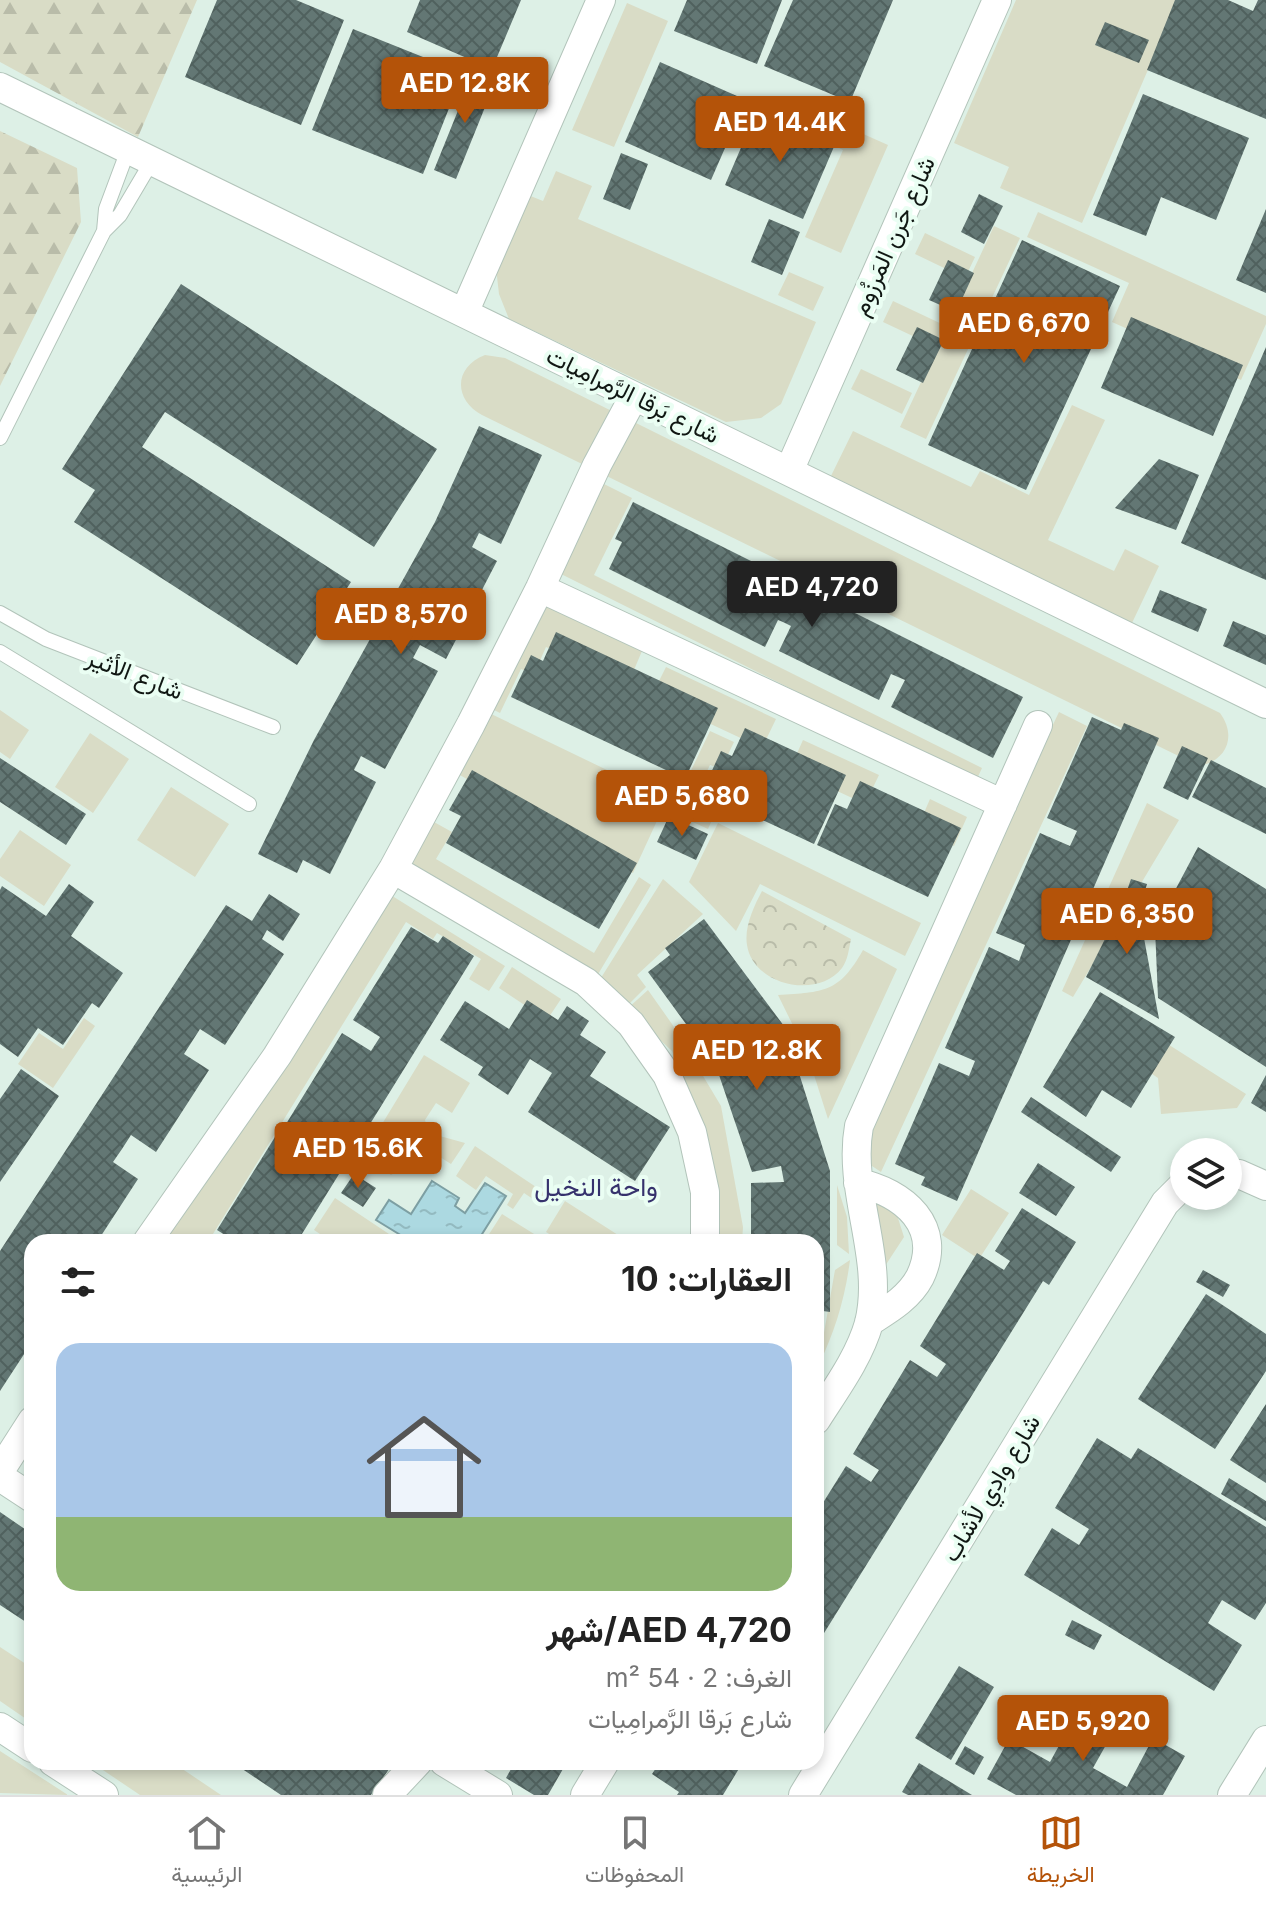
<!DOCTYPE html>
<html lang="ar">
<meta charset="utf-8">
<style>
:root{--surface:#fff;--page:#f6f6f6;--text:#222;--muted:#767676;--line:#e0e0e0;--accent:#b45309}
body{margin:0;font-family:Inter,Vazirmatn,sans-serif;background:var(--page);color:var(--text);direction:rtl;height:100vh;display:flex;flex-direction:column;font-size:30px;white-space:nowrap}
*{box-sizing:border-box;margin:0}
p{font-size:26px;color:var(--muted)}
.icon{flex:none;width:44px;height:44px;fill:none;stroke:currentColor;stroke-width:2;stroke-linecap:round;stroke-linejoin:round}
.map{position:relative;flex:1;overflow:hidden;direction:ltr}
.sheet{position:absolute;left:24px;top:1234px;width:800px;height:536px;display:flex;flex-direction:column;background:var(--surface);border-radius:24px;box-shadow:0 4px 12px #0003;direction:rtl}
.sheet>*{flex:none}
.fabs{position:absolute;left:1170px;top:1138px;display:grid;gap:16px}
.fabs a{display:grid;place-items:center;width:72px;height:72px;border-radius:50%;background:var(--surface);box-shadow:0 4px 12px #0003;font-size:40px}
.price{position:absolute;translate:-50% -68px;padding:0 18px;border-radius:8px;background:var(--accent);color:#fff;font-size:26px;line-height:52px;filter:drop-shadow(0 2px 4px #0008)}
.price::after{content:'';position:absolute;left:50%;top:48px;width:24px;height:18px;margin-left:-12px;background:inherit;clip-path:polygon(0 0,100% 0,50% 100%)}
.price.current{background:#222;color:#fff}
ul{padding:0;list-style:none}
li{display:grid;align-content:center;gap:16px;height:424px;padding:0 32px}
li+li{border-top:2px solid var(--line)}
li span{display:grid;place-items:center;height:248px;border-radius:24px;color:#555}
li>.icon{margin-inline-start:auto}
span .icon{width:144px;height:144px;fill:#fffc;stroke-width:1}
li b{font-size:34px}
h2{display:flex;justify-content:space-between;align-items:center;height:96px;padding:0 32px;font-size:34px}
.tabs{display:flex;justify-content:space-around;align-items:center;height:112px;border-top:2px solid var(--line);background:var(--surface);font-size:22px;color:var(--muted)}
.tabs a{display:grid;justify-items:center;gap:4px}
.tabs .current{color:var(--accent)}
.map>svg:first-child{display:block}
.green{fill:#d9dcc6}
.forest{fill:url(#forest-firs)}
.park{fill:url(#park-crowns)}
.water{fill:url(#water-ripples);stroke:#7d9fa3;stroke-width:2}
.building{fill:url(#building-cross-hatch)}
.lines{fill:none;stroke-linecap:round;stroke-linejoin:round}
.lane-casing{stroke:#b2c4ba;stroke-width:16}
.street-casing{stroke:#b2c4ba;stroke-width:30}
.lane{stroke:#fff;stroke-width:14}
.street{stroke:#fff;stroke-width:28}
.labels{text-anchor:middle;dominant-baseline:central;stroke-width:8;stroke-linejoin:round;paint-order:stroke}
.street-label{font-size:24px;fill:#101713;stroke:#eafef3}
.neighbourhood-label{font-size:26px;fill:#36326d;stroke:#eafef3}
</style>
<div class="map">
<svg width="1266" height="1795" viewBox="0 0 1266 1795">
<defs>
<pattern id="forest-firs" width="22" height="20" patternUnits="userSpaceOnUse" patternTransform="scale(2)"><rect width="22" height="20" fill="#d9dcc6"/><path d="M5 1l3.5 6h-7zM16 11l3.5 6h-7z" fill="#b9bca9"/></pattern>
<pattern id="park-crowns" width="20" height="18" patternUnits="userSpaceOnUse" patternTransform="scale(2)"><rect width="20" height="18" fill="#d9dcc6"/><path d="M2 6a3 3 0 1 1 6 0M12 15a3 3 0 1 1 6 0" fill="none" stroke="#b9bca9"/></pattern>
<pattern id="water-ripples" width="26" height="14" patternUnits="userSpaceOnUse" patternTransform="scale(2)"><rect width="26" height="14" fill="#acd9e1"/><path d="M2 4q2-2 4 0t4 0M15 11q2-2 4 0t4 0" fill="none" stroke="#93bac0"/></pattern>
<pattern id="building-cross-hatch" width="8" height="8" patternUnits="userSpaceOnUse" patternTransform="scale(2)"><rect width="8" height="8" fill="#637774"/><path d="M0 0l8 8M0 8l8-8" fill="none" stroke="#50615e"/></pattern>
</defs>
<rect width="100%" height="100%" fill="#ddf0e6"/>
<path class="green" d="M1016,0H1178L1082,223L1000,188L1009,167L954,143Z
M627,3L668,21L614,147L572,130Z
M843,125L888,145L841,253L805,237L843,150L835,146Z
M556,171L592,186L578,219L816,322L781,404L761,418L726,422L509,319L499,294L496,268L528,195L543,201Z
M1038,212L1266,316V324L1241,380L1112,322L1129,283L1027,237Z
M994,226L1020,238L926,439L900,427Z
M925,233L975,257L965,278L915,254Z
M789,272L824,287L813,311L778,295Z
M893,301L944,325L934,346L883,322Z
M485,355L505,358L1220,713C1237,736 1227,761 1199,766L482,415C453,399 454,367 485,355Z
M861,369L912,393L902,414L851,389Z
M1072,405L1105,420L1048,540L1114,571L1125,549L1159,566L1132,623L830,478L853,431L971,487L980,471L1029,495Z
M602,483L632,498L594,575L982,768L976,781L557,572Z
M537,602L642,651L628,684L546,647L534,674L521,669L500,713L488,707Z
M666,667L776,719L762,748L670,705L657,685Z
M0,710L29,730L10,759L0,752Z
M487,712L667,799L633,873L458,774Z
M1059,712L1087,726L881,1172L857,1156L855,1140Z
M710,731L734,742L721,769L710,765L689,808L712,820L708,829L671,812Z
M90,733L129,759L93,813L55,787Z
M803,740L879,775L865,804L790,769Z
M171,787L229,824L195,877L137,840Z
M930,799L967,817L954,846L917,829Z
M1147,803L1179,820L1073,997L1062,991Z
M434,822L452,832L436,859L594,953L639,877L651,885L597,976L409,864Z
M718,823L921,923L905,956L760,884L736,931L689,882Z
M20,830L71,865L44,906L0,876V859Z
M663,879L703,914L637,975L646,987L625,1008L599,981Z
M381,889L505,966L489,991L469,979L481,959L437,933L433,939L406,922L208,1242H163Z
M863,950L897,969L828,1119L808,1056L778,995C824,992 839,993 863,950Z
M512,967L561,999L547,1020L499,988Z
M648,990L672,1024L721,1106L743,1227L742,1242H712L713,1158L672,1051L627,1009Z
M84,1018L95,1026L53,1088L18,1064L39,1033L63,1049Z
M1152,1034L1246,1094L1237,1108L1161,1114L1158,1078L1134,1062Z
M424,1055L470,1083L452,1113L436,1103L425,1120L429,1133L465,1143L451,1164L432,1152L391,1175L362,1157Z
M475,1146L548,1195L542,1205L524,1193L513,1209L507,1205L513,1194L486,1176L476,1190L456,1176Z
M837,1185L847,1217L849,1254L837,1245Z
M971,1189L1009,1213L979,1259L942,1235Z
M866,1193L896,1212L904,1237L872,1286Z
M335,1198L401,1242H332L314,1230Z
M565,1201L629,1242H562L546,1232Z
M502,1214L547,1242H484Z
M850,1260C845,1299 835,1331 818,1367L835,1270Z
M0,1647L32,1668V1723L0,1701Z
M0,1751L68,1795L0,1793Z
M91,1762H172L221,1795H140Z"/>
<path class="forest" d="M0,0H197L138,137L0,62Z
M0,131L77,168L81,222L0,386Z"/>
<path class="park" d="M762,891L851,939C849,948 848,960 842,968C817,1000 753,985 747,945C744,927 754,906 762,891Z"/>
<path class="water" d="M432,1181L459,1198L455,1206L465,1213L485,1183L506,1196L477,1242H412L376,1220L389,1200L411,1214Z"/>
<path class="building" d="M217,0H296L344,20L301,125L185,77Z
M420,0H521L492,69L407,32Z
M687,0H782L757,64L674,31Z
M793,0H893L850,102L764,66Z
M1175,0H1228L1253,11L1258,0H1266V119L1147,70Z
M1105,22L1149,40L1139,63L1095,45Z
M353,29L463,73L423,174L312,130Z
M660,62L746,100L711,180L625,142Z
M474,71L496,80L456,179L434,170Z
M1143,94L1249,138L1216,220L1161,197L1146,236L1093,215Z
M758,108L836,142L803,219L725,185Z
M621,153L648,164L630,210L603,199Z
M979,194L1003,206L984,244L961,232Z
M1266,209V293L1236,280Z
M769,219L800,232L782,275L751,262Z
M1022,240L1120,286L1026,490L928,445Z
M948,260L974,273L956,312L929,300Z
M181,284L437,449L374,547L165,412L142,447L351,582L297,665L74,522L95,490L62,469Z
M1131,317L1243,365L1213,436L1101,388Z
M917,327L944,340L923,383L896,370Z
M1266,347V580L1181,543Z
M479,426L542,455L501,544L479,533L472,547L497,561L446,659L420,645L413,658L438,671L385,769L361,756L354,770L376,782L330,874L303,860L297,873L258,854L314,740L435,522Z
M1159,459L1199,475L1176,530L1115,508Z
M633,502L1023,697L993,758L891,707L905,680L891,674L879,700L779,651L791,626L783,622L778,620L765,647L609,569L622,542L615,539Z
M1160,590L1207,609L1198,632L1151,612Z
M1233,621L1266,635V665L1223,646Z
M556,632L718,708L685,779L511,697L531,655L543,661Z
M1092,717L1121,730L1124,723L1159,738L957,1201L921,1185L925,1177L895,1164L939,1063L969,1076L975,1061L945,1048L989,947L1019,961L1025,945L996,933L1040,833L1070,846L1077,831L1047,818Z
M745,728L846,775L814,844L702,792L721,751L732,756Z
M1182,746L1208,758L1188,800L1163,788Z
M0,758L86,814L66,845L0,802Z
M1211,760L1266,788V834L1192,797Z
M472,770L637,863L599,929L446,843L461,816L449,810Z
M860,781L961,828L928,897L817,845L835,804L847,809Z
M669,816L708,834L696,860L657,842Z
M1198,847L1266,889V1067L1158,998L1155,928Z
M1131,879L1147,884L1139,911L1159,1019L1086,977L1122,905Z
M69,884L94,902L71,936L123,973L99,1008L92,1003L63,1045L38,1028L18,1057L0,1044V890L2,886L46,916Z
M269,894L300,914L283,941L267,930L262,939L284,954L225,1045L200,1029L184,1054L209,1070L156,1152L131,1135L122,1149L113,1162L138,1179L97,1242H32V1342L0,1391V1251L226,905L252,921Z
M704,919L784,1026L830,1171V1312L816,1310V1242H751V1183L784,1182L781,1166L752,1172L719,1075L748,1058L746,1054L738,1043L713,1061L648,972L670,955L665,948Z
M411,927L438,943L443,936L474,956L297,1242H236L217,1230L275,1137L300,1152L303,1148L309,1138L286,1124L342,1033L371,1051L380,1037L353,1020Z
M1100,992L1175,1037L1131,1108L1102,1090L1086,1117L1043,1087Z
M527,1000L558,1020L567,1006L589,1021L580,1035L606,1052L590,1076L670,1127L635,1181L528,1112L552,1073L530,1059L508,1095L478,1075L483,1067L440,1040L465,1001L509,1029Z
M21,1069L59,1096L0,1182V1099Z
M1266,1075V1112L1251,1103Z
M1031,1097L1121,1157L1111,1172L1021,1112Z
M1038,1163L1075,1187L1056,1216L1019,1193Z
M354,1174L376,1188L363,1207L341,1193Z
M1022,1208L1076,1242L1049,1285L1043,1281L816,1646V1514L846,1466L871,1482L879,1470L853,1454L910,1360L937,1377L946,1364L920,1346L977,1253L1004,1270L1010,1261L995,1251Z
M1203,1270L1230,1285L1223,1297L1196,1282Z
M1206,1294L1266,1334V1371L1215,1449L1138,1399Z
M1266,1404V1483L1230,1460Z
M1097,1438L1131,1459L1138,1448L1266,1527V1603L1255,1620L1222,1600L1208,1623L1242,1645L1214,1691L1024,1575L1052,1528L1079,1545L1089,1529L1055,1508Z
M1229,1478L1266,1501V1521L1221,1494Z
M0,1512L32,1534V1626L0,1605Z
M1072,1620L1102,1635L1094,1650L1065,1635Z
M959,1666L994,1687L951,1760L915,1738Z
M1084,1700L1120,1720L1093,1768L1127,1787L1153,1738L1185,1756L1163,1795H1016L987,1779L1009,1739L1050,1762Z
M965,1746L984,1757L974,1775L955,1764Z
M232,1762H394L371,1795H281Z
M499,1762H567L548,1795H534L506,1778L511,1769Z
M660,1762H743L723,1795H677L679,1792L652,1774Z
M919,1763L972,1795H908L902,1792Z"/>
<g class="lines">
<defs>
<path id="lane" d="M104,231L106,209L128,150
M0,438L104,231L120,215L152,161
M0,613L46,639L273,727
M0,652L249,804"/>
<path id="street" d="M0,87L1266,704
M464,313L601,0
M789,471L997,0
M540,588L1003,804
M393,869L586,982L631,1024L667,1075L692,1132L705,1192V1242
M1228,1173L1239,1174L1266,1186
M858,1183C904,1192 944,1227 920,1277C909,1298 888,1310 869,1322
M147,1242L277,1056L393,869L471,724L540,588L597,465L634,396
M816,1420C835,1390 859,1358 869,1323C885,1258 847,1192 859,1126L1038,725
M0,1471L32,1421
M0,1477L32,1498
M0,1727L32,1748
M53,1762L104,1795
M444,1762L498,1795
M387,1795L418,1762
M585,1795L605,1762
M803,1795L1165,1203L1184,1184
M1232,1795L1266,1740"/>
</defs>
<use href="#lane" class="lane-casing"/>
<use href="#street" class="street-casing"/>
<use href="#lane" class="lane"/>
<use href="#street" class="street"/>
</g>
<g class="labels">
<g class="street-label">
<text transform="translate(893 236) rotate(-66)">شارع جَرن المَرزُوم</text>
<text transform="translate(633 395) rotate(26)">شارع بَرقا الرَّمرامِيات</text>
<text transform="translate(135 674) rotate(21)">شارع الأثير</text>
<text transform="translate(991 1488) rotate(-59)">شارع وادِي لأشاب</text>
</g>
<g class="neighbourhood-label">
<text x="596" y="1186">واحة النخيل</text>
</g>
</g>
</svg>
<div class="fabs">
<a><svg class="icon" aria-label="layers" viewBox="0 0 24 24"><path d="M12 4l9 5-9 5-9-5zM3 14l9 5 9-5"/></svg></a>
</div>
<b class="price" style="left:465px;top:125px">AED 12.8K</b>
<b class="price" style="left:780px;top:164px">AED 14.4K</b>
<b class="price" style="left:1024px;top:365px">AED 6,670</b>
<b class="price current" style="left:812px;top:629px">AED 4,720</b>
<b class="price" style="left:401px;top:656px">AED 8,570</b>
<b class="price" style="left:682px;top:838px">AED 5,680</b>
<b class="price" style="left:1127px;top:956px">AED 6,350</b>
<b class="price" style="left:757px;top:1092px">AED 12.8K</b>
<b class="price" style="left:358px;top:1190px">AED 15.6K</b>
<b class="price" style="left:1083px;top:1763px">AED 5,920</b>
<section class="sheet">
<h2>العقارات: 10<svg class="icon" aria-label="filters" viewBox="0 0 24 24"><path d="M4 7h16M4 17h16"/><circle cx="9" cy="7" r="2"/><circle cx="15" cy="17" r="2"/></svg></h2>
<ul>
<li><span style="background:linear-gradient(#a9c7e8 70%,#8fb573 0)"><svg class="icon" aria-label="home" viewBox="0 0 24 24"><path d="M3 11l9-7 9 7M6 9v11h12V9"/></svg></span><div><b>AED 4,720/شهر</b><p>الغرف: 2 · 54 m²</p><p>شارع بَرقا الرَّمرامِيات</p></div></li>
</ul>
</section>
</div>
<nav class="tabs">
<a class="current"><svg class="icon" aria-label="map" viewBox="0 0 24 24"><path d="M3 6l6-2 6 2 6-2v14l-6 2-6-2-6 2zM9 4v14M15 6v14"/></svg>الخريطة</a>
<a><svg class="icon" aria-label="saved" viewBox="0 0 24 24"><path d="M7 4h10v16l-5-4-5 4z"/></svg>المحفوظات</a>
<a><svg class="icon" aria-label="home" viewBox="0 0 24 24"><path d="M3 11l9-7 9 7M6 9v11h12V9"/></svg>الرئيسية</a>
</nav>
